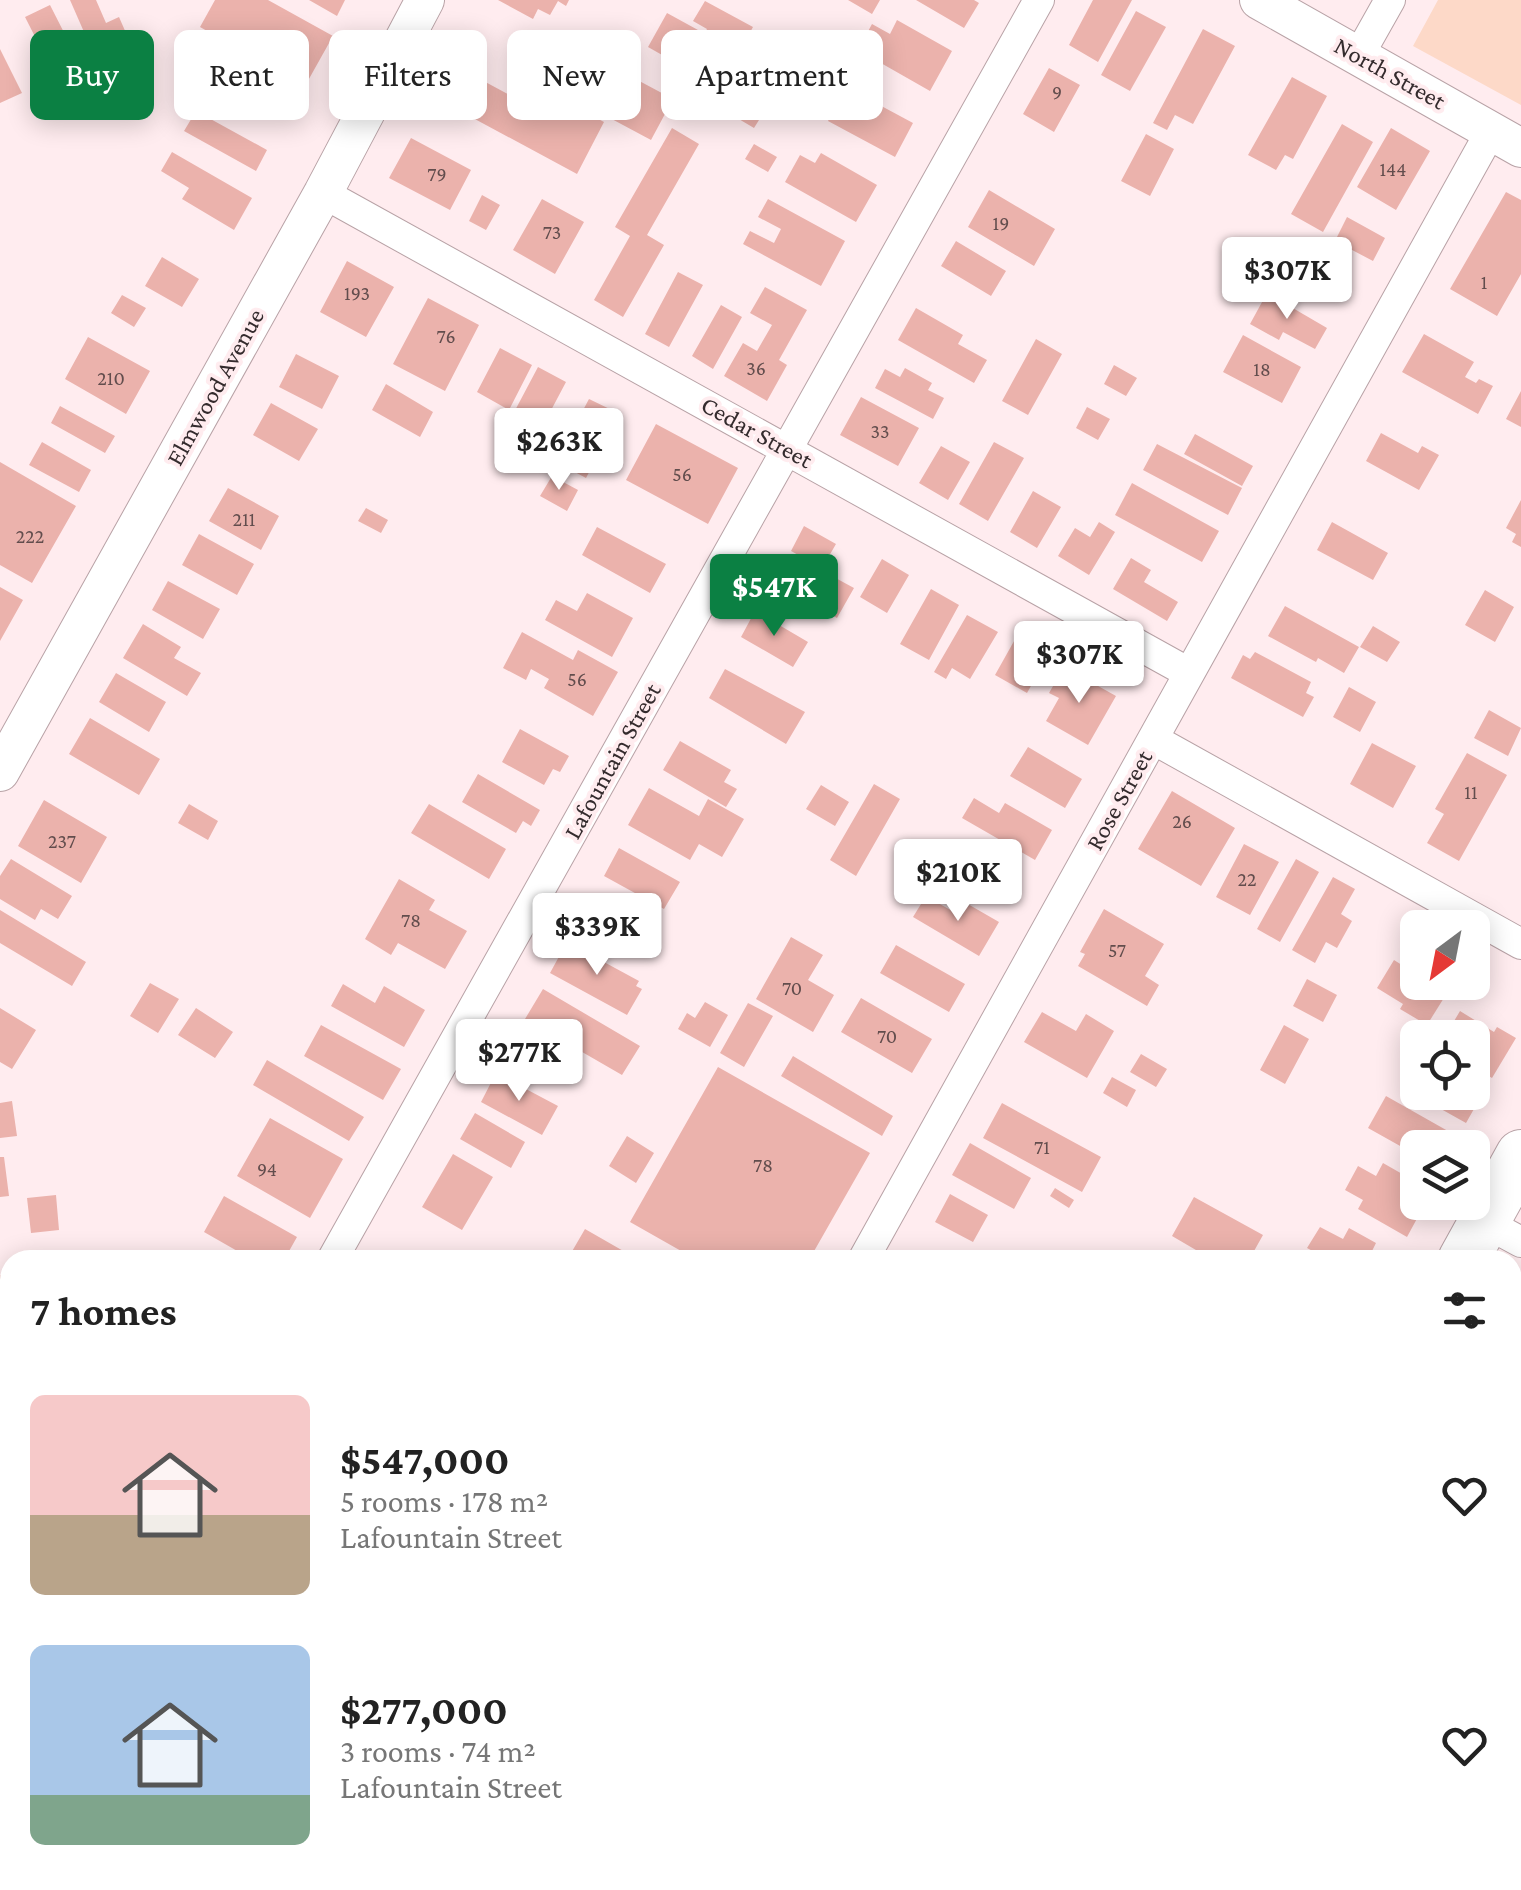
<!DOCTYPE html>
<meta charset="utf-8">
<style>
:root{--surface:#fff;--page:#f2f2f2;--text:#222;--muted:#767676;--accent:#0b8043}
body{margin:0;font-family:"Crimson Pro",serif;background:var(--page);color:var(--text);height:100vh;display:flex;flex-direction:column;font-size:38px;white-space:nowrap}
*{box-sizing:border-box;margin:0}
p{font-size:32px;color:var(--muted)}
.icon{flex:none;width:55px;height:55px;fill:none;stroke:currentColor;stroke-width:2;stroke-linecap:round;stroke-linejoin:round}
.map{position:relative;flex:1;overflow:hidden}
.details{position:absolute;left:0px;top:1250px;width:1522px;height:640px;display:flex;flex-direction:column;background:var(--surface);border-radius:30px 30px 0 0;box-shadow:0 5px 25px #0003}
.details>*{flex:none}
.top-card{position:absolute;left:30px;top:30px;width:1000px;height:90px;display:flex;gap:20px}
.needle{width:65px;rotate:212deg}
.controls{position:absolute;left:1400px;top:910px;display:grid;gap:20px}
.controls a{display:grid;place-items:center;width:90px;height:90px;border-radius:15px;background:var(--surface);box-shadow:0 5px 25px #0003;font-size:50px}
.price{position:absolute;translate:-50% -85px;padding:0 22px;border-radius:10px;background:#fff;color:#222;font-size:32px;line-height:65px;filter:drop-shadow(0 2px 5px #0008)}
.price::after{content:'';position:absolute;left:50%;top:60px;width:30px;height:22px;margin-left:-15px;background:inherit;clip-path:polygon(0 0,100% 0,50% 100%)}
.price.selected{background:var(--accent);color:#fff}
ul{padding:0;list-style:none}
li{display:flex;align-items:center;gap:30px;height:250px;padding:0 30px}
li span{display:grid;place-items:center;flex:none;width:280px;height:200px;border-radius:15px;color:#555}
li>.icon{margin-inline-start:auto}
span .icon{width:120px;height:120px;fill:#fffc;stroke-width:1}
li b{font-size:42px}
h2{display:flex;justify-content:space-between;align-items:center;height:120px;padding:0 30px;font-size:42px}
.pill{padding:0 35px;border-radius:15px;background:var(--surface);box-shadow:0 5px 25px #0003;font-size:35px;line-height:90px}
.pill.selected{background:var(--accent);color:#fff}
.map>svg:first-child{display:block}
.green{fill:#fdd9c8}
.building{fill:#ebb2ac}
.lines{fill:none;stroke-linecap:round;stroke-linejoin:round}
.minor-casing{stroke:#b8a2a6;stroke-width:32}
.tertiary-casing{stroke:#b8a2a6;stroke-width:40}
.primary-casing{stroke:#b8a2a6;stroke-width:52}
.minor{stroke:#fff;stroke-width:30}
.tertiary{stroke:#fff;stroke-width:38}
.primary{stroke:#fff;stroke-width:50}
.labels{text-anchor:middle;dominant-baseline:central;stroke-width:8;stroke-linejoin:round;paint-order:stroke}
.number-label{font-size:20px;fill:#624d4d}
.street-label{font-size:25px;fill:#342b2d;stroke:#ffecef}
</style>
<div class="map">
<svg width="1521" height="1890" viewBox="0 0 1521 1890">
<rect width="100%" height="100%" fill="#ffecef"/>
<path class="green" d="M1438,0H1521V105L1413,46Z
M10,1817V1880H110L94,1883L81,1890H0V1822Z
M317,1880H1151L1170,1890H402Z"/>
<path class="building" d="M70,0H96L106,23L119,17L126,33L91,48Z
M215,0H268L333,36L305,86L200,27Z
M309,0H345L337,16Z
M498,0H569L566,6L558,1L550,15L538,9L533,19Z
M848,0H880L872,14Z
M916,0H974L979,3L964,28Z
M1093,0H1132L1098,62L1069,45Z
M705,1L753,27L741,49L777,69L764,94L697,47L707,29L693,21Z
M50,5L83,70L58,82L25,17Z
M1136,11L1166,27L1130,91L1101,75Z
M667,13L698,30L678,64L648,47Z
M897,20L952,51L930,91L858,50L872,24L890,34Z
M1203,29L1235,46L1193,124L1175,115L1167,130L1153,123Z
M0,49L22,93L0,103Z
M452,64L517,99L527,81L604,122L577,174L434,97Z
M1049,68L1080,85L1054,132L1023,114Z
M630,76L673,99L651,140L608,117Z
M1292,77L1327,96L1293,159L1285,155L1276,170L1248,155Z
M749,88L771,101L754,128L732,115Z
M859,94L913,123L895,157L828,121L838,102L852,109Z
M196,111L267,150L256,171L184,131Z
M1342,124L1373,142L1323,232L1291,214Z
M672,128L699,144L647,235L664,245L623,317L594,300L630,236L615,227Z
M1391,128L1430,151L1396,210L1357,187Z
M1146,134L1174,149L1150,196L1121,181Z
M411,138L471,170L450,210L389,178Z
M754,144L777,157L768,172L745,159Z
M172,152L252,198L234,230L182,199L189,188L161,171Z
M821,153L877,185L856,222L785,182L800,155L815,163Z
M989,190L1055,229L1034,266L968,227Z
M1506,192L1521,200V274L1497,316L1450,289Z
M482,195L500,205L486,230L469,221Z
M542,199L584,222L555,274L513,250Z
M768,199L845,241L821,286L743,244L750,231L774,243L781,229L758,217Z
M1347,217L1385,238L1373,261L1335,241Z
M956,241L1006,271L991,296L941,266Z
M162,257L199,279L182,307L145,286Z
M347,261L394,287L366,337L320,312Z
M678,272L703,285L669,347L645,334Z
M765,287L807,310L779,360L787,365L767,401L724,376L743,343L757,351L772,325L750,313Z
M1267,293L1327,328L1315,349L1283,332L1279,340L1250,324Z
M122,295L146,308L134,327L111,313Z
M428,298L479,325L445,391L393,364Z
M721,305L742,317L713,369L692,356Z
M916,308L963,335L958,344L987,360L974,383L898,340Z
M1424,334L1474,362L1465,377L1476,383L1479,379L1493,386L1478,414L1402,372Z
M1243,335L1301,367L1282,403L1223,372Z
M88,337L150,371L126,414L65,379Z
M1036,339L1062,354L1028,415L1002,401Z
M500,348L532,365L509,410L477,392Z
M296,354L339,376L322,409L279,387Z
M1114,365L1137,378L1126,396L1104,384Z
M538,367L566,382L539,433L511,418Z
M905,368L932,383L928,390L944,398L933,419L875,388L885,369L900,377Z
M386,384L433,412L420,437L372,410Z
M1521,391V427L1506,419Z
M861,397L919,428L898,466L840,435Z
M589,399L620,414L586,478L543,455L553,435L566,442Z
M271,403L318,429L299,461L253,435Z
M60,406L115,436L105,453L51,423Z
M1087,407L1110,419L1098,440L1076,428Z
M656,424L738,468L708,524L626,480Z
M1381,433L1418,453L1422,446L1439,455L1419,490L1366,461Z
M1195,434L1253,466L1242,486L1184,454Z
M42,442L91,470L79,492L29,465Z
M994,442L1024,458L988,521L959,504Z
M1157,444L1242,488L1228,515L1143,470Z
M941,446L970,462L948,500L919,483Z
M0,462L76,506L32,583L0,565Z
M552,476L578,490L567,511L540,496Z
M1132,483L1219,531L1202,562L1115,515Z
M228,488L279,516L261,550L209,521Z
M1033,491L1061,507L1037,548L1010,532Z
M1521,500V547L1512,542L1516,534L1506,528Z
M366,508L388,520L381,533L358,521Z
M1099,522L1115,532L1089,575L1058,556L1075,528L1090,537Z
M1332,522L1388,553L1373,580L1317,550Z
M804,526L836,544L822,568L791,551Z
M597,527L666,564L650,593L582,555Z
M199,534L254,564L237,595L182,565Z
M786,557L826,580L830,575L854,588L837,618L824,610L819,618L767,589Z
M1131,558L1151,570L1144,582L1178,602L1167,621L1113,589Z
M882,559L909,575L887,613L860,597Z
M168,581L220,609L203,639L152,610Z
M0,587L23,600L0,641Z
M931,589L959,605L929,660L900,644Z
M1485,590L1514,607L1495,642L1465,625Z
M587,593L633,618L612,657L545,620L556,600L577,611Z
M1285,606L1359,647L1344,673L1318,658L1316,662L1268,636Z
M755,611L808,642L793,667L741,637Z
M967,615L998,632L970,679L952,668L946,679L934,672Z
M143,624L181,647L174,658L201,673L187,696L123,658Z
M1373,626L1400,642L1387,662L1360,647Z
M522,632L573,660L578,650L618,672L593,716L544,688L549,679L531,669L526,680L503,668Z
M1018,634L1050,652L1027,693L995,675Z
M1255,652L1311,682L1306,693L1314,697L1303,717L1231,678L1243,655L1250,659Z
M1064,667L1116,696L1088,745L1046,721L1059,698L1049,693Z
M725,669L805,712L786,744L709,698Z
M116,673L166,702L149,732L99,702Z
M1349,687L1376,702L1360,732L1333,717Z
M1489,710L1521,728L1508,756L1474,738Z
M90,718L160,759L139,795L69,754Z
M520,729L569,756L560,772L553,769L544,785L502,762Z
M680,741L731,770L724,782L737,789L726,807L663,770Z
M1372,743L1416,766L1393,808L1350,784Z
M1028,747L1082,779L1065,808L1010,776Z
M1467,753L1507,775L1459,861L1427,843L1444,814L1435,809Z
M478,774L540,810L531,826L523,821L516,833L462,802Z
M874,784L900,799L856,876L830,860Z
M821,785L849,802L835,826L806,809Z
M649,788L699,816L708,799L744,819L722,857L699,844L690,860L628,825Z
M1172,791L1235,828L1201,886L1138,849Z
M974,798L999,813L1005,803L1052,830L1035,860L962,818Z
M44,800L107,837L81,883L18,846Z
M189,804L218,821L208,840L178,823Z
M429,804L506,849L489,879L411,833Z
M1244,844L1279,862L1250,915L1216,897Z
M619,848L680,882L664,909L604,876Z
M11,859L72,896L58,919L41,909L35,920L0,899V876Z
M1296,859L1319,872L1280,942L1257,929Z
M1333,877L1355,889L1341,914L1352,921L1337,948L1326,942L1315,963L1292,950Z
M399,879L435,900L429,910L467,931L445,969L398,943L391,955L365,939Z
M594,895L641,921L626,947L579,921Z
M926,896L959,915L966,903L999,922L979,956L913,917Z
M1104,909L1164,944L1145,976L1159,985L1147,1006L1078,966L1085,954L1080,952Z
M0,910L86,962L72,986L0,943Z
M791,937L823,955L808,980L834,995L813,1032L756,999Z
M567,942L639,981L636,986L642,989L627,1015L550,973Z
M896,945L965,984L949,1012L880,973Z
M1418,946V982L1452,985L1427,1025L1400,1009L1403,1004L1377,988L1394,960L1405,967Z
M1307,979L1337,995L1323,1022L1293,1006Z
M150,983L179,999L158,1033L130,1016Z
M343,984L375,1003L384,986L425,1010L404,1047L331,1006Z
M543,989L640,1046L622,1075L525,1019Z
M861,998L932,1039L912,1073L841,1032Z
M705,1002L728,1015L710,1047L678,1029L687,1013L695,1018Z
M748,1003L773,1016L744,1067L720,1053Z
M0,1008L36,1030L12,1069L0,1062Z
M196,1008L233,1032L215,1058L178,1035Z
M1460,1011L1494,1032L1497,1027L1516,1038L1492,1078L1472,1066V1038H1444Z
M1042,1012L1076,1031L1086,1014L1114,1031L1087,1078L1024,1042Z
M321,1025L401,1069L383,1100L304,1056Z
M1284,1025L1309,1039L1285,1084L1260,1070Z
M1141,1054L1167,1069L1156,1087L1130,1072Z
M793,1056L893,1116L882,1136L781,1076Z
M267,1060L364,1117L349,1141L253,1085Z
M718,1067L870,1153L809,1260H697L630,1222Z
M1418,1071V1092H1472V1087L1483,1093L1466,1123L1407,1090Z
M496,1073L558,1106L542,1135L481,1102Z
M1112,1077L1136,1090L1127,1107L1103,1093Z
M1386,1096L1455,1135L1448,1148H1418V1156L1368,1128Z
M12,1101L17,1136L0,1138V1103Z
M1002,1103L1101,1157L1082,1192L983,1138Z
M475,1113L525,1142L511,1168L460,1139Z
M270,1118L343,1159L310,1218L237,1176Z
M627,1136L654,1153L636,1183L609,1166Z
M970,1143L1031,1178L1014,1209L952,1175Z
M453,1154L493,1177L462,1230L422,1207Z
M0,1157H4L9,1196L0,1197Z
M1383,1163L1418,1183V1202H1426L1407,1237L1358,1209L1363,1200L1345,1190L1358,1166L1376,1176Z
M1055,1188L1074,1200L1069,1208L1050,1196Z
M950,1194L988,1215L973,1242L935,1222Z
M56,1195L59,1230L31,1233L27,1198Z
M224,1196L297,1237L284,1260H253L204,1232Z
M1194,1197L1263,1235L1249,1260H1213L1172,1236Z
M1320,1227L1343,1239L1349,1228L1376,1243L1370,1255L1380,1260H1329L1307,1248Z
M585,1229L639,1260H567Z
M396,1251L412,1260H391Z
M10,1274V1323L0,1324V1275Z
M1512,1319L1521,1324V1366L1512,1361Z
M10,1348V1374L0,1376V1350Z
M1512,1379L1521,1384V1420L1512,1435Z
M10,1414V1454L0,1455V1416Z
M1512,1589L1521,1594V1620L1516,1629L1512,1627Z
M10,1730V1769L5,1771L0,1751V1733Z
M1512,1731L1521,1736V1746L1512,1762Z
M1515,1854L1521,1857V1890H1496L1501,1880H1512Z"/>
<g class="lines">
<defs>
<path id="minor" d="M1359,55L1390,0
M323,193L1189,673
M1153,739L1521,944
M1484,1222L1521,1242
M332,1260L1039,0
M863,1260L1491,131"/>
<path id="tertiary" d="M1259,0L1521,148
M0,772L323,193L425,0
M0,1491H10"/>
<path id="primary" d="M1463,1260L1521,1155
M1287,1880L1305,1890"/>
</defs>
<use href="#minor" class="minor-casing"/>
<use href="#tertiary" class="tertiary-casing"/>
<use href="#primary" class="primary-casing"/>
<use href="#minor" class="minor"/>
<use href="#tertiary" class="tertiary"/>
<use href="#primary" class="primary"/>
</g>
<g class="labels">
<g class="number-label">
<text x="1057" y="92">9</text>
<text x="1393" y="169">144</text>
<text x="437" y="174">79</text>
<text x="1001" y="223">19</text>
<text x="552" y="232">73</text>
<text x="1484" y="282">1</text>
<text x="357" y="293">193</text>
<text x="446" y="336">76</text>
<text x="756" y="368">36</text>
<text x="1262" y="369">18</text>
<text x="111" y="378">210</text>
<text x="880" y="431">33</text>
<text x="682" y="474">56</text>
<text x="244" y="519">211</text>
<text x="30" y="536">222</text>
<text x="577" y="679">56</text>
<text x="1471" y="792">11</text>
<text x="1182" y="821">26</text>
<text x="62" y="841">237</text>
<text x="1247" y="879">22</text>
<text x="411" y="920">78</text>
<text x="1117" y="950">57</text>
<text x="792" y="988">70</text>
<text x="887" y="1036">70</text>
<text x="1042" y="1147">71</text>
<text x="763" y="1165">78</text>
<text x="267" y="1169">94</text>
</g>
<g class="street-label">
<text transform="translate(1390 73) rotate(29)">North Street</text>
<text transform="translate(215 387) rotate(-61)">Elmwood Avenue</text>
<text transform="translate(757 432) rotate(29)">Cedar Street</text>
<text transform="translate(612 761) rotate(-61)">Lafountain Street</text>
<text transform="translate(1119 800) rotate(-61)">Rose Street</text>
</g>
</g>
</svg>
<div class="controls">
<a><svg class="needle" viewBox="-14 -14 28 28"><path d="M0-13l5 13h-10z" fill="#e53935"/><path d="M0 13l5-13h-10z" fill="#767676"/></svg></a>
<a><svg class="icon" aria-label="locate" viewBox="0 0 24 24"><circle cx="12" cy="12" r="6"/><path d="M12 2v4M12 18v4M2 12h4M18 12h4"/></svg></a>
<a><svg class="icon" aria-label="layers" viewBox="0 0 24 24"><path d="M12 4l9 5-9 5-9-5zM3 14l9 5 9-5"/></svg></a>
</div>
<b class="price" style="left:1287px;top:322px">$307K</b>
<b class="price" style="left:559px;top:493px">$263K</b>
<b class="price selected" style="left:774px;top:639px">$547K</b>
<b class="price" style="left:1079px;top:706px">$307K</b>
<b class="price" style="left:958px;top:924px">$210K</b>
<b class="price" style="left:597px;top:978px">$339K</b>
<b class="price" style="left:519px;top:1104px">$277K</b>
<div class="top-card">
<a class="pill selected">Buy</a>
<a class="pill">Rent</a>
<a class="pill">Filters</a>
<a class="pill">New</a>
<a class="pill">Apartment</a>
</div>
<section class="details">
<h2>7 homes<svg class="icon" aria-label="filters" viewBox="0 0 24 24"><path d="M4 7h16M4 17h16"/><circle cx="9" cy="7" r="2"/><circle cx="15" cy="17" r="2"/></svg></h2>
<ul>
<li><span style="background:linear-gradient(#f6c9c9 60%,#b9a48a 0)"><svg class="icon" aria-label="home" viewBox="0 0 24 24"><path d="M3 11l9-7 9 7M6 9v11h12V9"/></svg></span><div><b>$547,000</b><p>5 rooms · 178 m²</p><p>Lafountain Street</p></div><svg class="icon" aria-label="heart" viewBox="0 0 24 24"><path d="M12 20l-8-8c-3-5 5-10 8-4 3-6 11-1 8 4z"/></svg></li>
<li><span style="background:linear-gradient(#a9c7e8 75%,#7fa58c 0)"><svg class="icon" aria-label="home" viewBox="0 0 24 24"><path d="M3 11l9-7 9 7M6 9v11h12V9"/></svg></span><div><b>$277,000</b><p>3 rooms · 74 m²</p><p>Lafountain Street</p></div><svg class="icon" aria-label="heart" viewBox="0 0 24 24"><path d="M12 20l-8-8c-3-5 5-10 8-4 3-6 11-1 8 4z"/></svg></li>
</ul>
</section>
</div>
